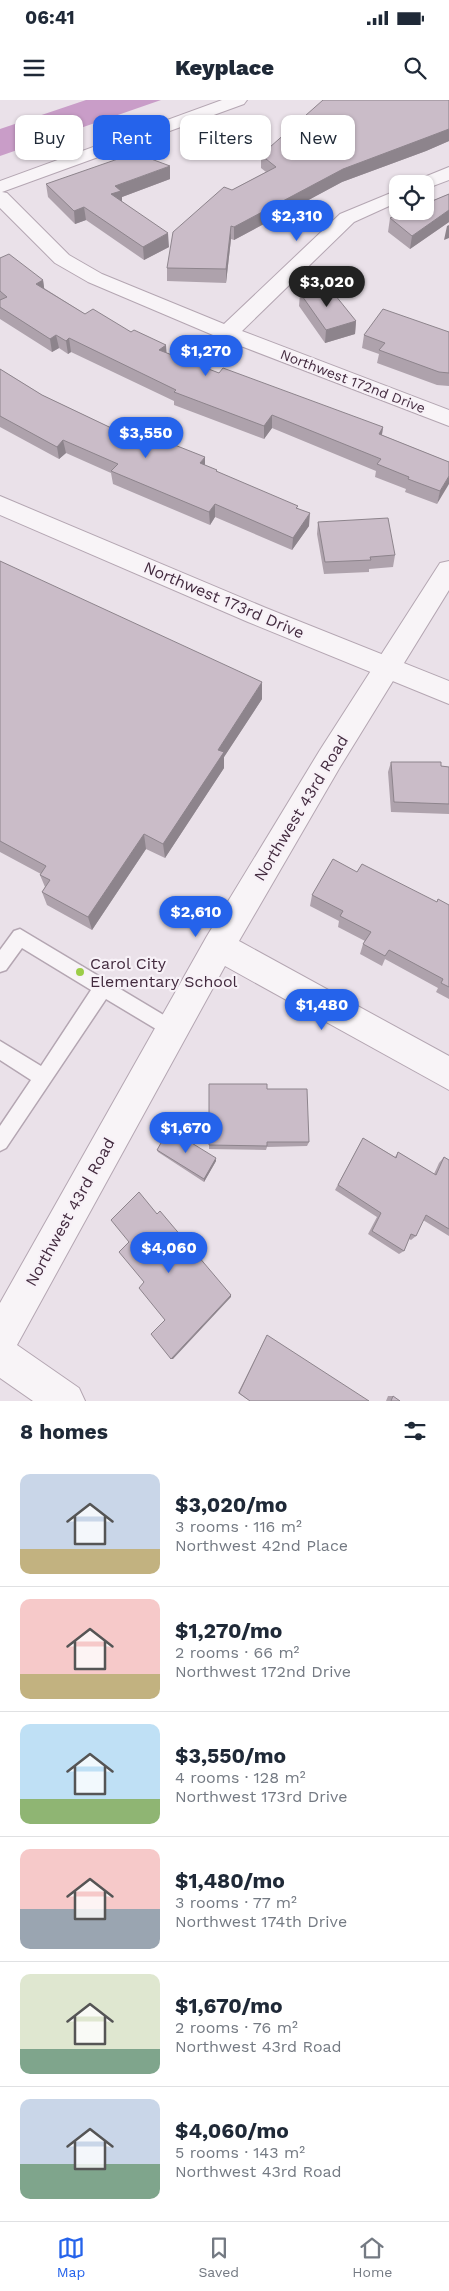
<!DOCTYPE html>
<meta charset="utf-8">
<style>
:root{--surface:#fff;--page:#f2f2f3;--text:#1f2937;--muted:#747a83;--line:#e0e1e3;--accent:#2563eb}
body{margin:0;font-family:"Work Sans",sans-serif;background:var(--page);color:var(--text);height:100vh;display:flex;flex-direction:column;font-size:19px;white-space:nowrap}
*{box-sizing:border-box;margin:0}
p{font-size:16px;color:var(--muted)}
.icon{flex:none;width:28px;height:28px;fill:none;stroke:currentColor;stroke-width:2;stroke-linecap:round;stroke-linejoin:round}
.map{position:relative;height:1301px;overflow:hidden}
.details{display:flex;flex-direction:column;background:var(--surface);flex:1}
.details>*{flex:none}
.top-card{position:absolute;left:15px;top:15px;width:420px;height:45px;display:flex;gap:10px}
.fabs{position:absolute;left:389px;top:75px;display:grid;gap:10px}
.fabs a{display:grid;place-items:center;width:45px;height:45px;border-radius:10px;background:var(--surface);box-shadow:0 1px 4px #0004;font-size:25px}
.price{position:absolute;translate:-50% -42px;padding:0 11px;border-radius:18px;background:var(--accent);color:#fff;font-size:16px;line-height:32px;filter:drop-shadow(0 1px 2px #0008)}
.price::after{content:'';position:absolute;left:50%;top:30px;width:15px;height:11px;margin-left:-8px;background:inherit;clip-path:polygon(0 0,100% 0,50% 100%)}
.price.selected{background:#222;color:#fff}
ul{padding:0;list-style:none}
li{display:flex;align-items:center;gap:15px;height:125px;padding:0 20px}
li+li{border-top:1px solid var(--line)}
li span{display:grid;place-items:center;flex:none;width:140px;height:100px;border-radius:10px;color:#555}
li>.icon{margin-inline-start:auto}
span .icon{width:60px;height:60px;fill:#fffc;stroke-width:1}
li b{font-size:21px}
h2{display:flex;justify-content:space-between;align-items:center;height:60px;padding:0 20px;font-size:21px}
.tag{padding:0 18px;border-radius:10px;background:var(--surface);box-shadow:0 1px 4px #0004;font-size:18px;line-height:45px}
.tag.selected{background:var(--accent);color:#fff}
.status{display:flex;justify-content:space-between;align-items:center;height:35px;padding:0 25px;background:var(--surface);direction:ltr}
.status svg{height:14px;fill:currentColor}
header{display:flex;justify-content:space-between;align-items:center;height:65px;padding:0 20px;background:var(--surface);font-size:22px;font-weight:800}
.tabs{display:flex;justify-content:space-around;align-items:center;height:70px;border-top:1px solid var(--line);background:var(--surface);font-size:14px;color:var(--muted)}
.tabs a{display:grid;justify-items:center;gap:2px}
.tabs .selected{color:var(--accent)}
.map>svg:first-child{display:block}
.water{fill:#c99dc8}
.lines{fill:none;stroke-linecap:round;stroke-linejoin:round}
.service-casing{stroke:#b4a6b2;stroke-width:3}
.minor-casing{stroke:#b4a6b2;stroke-width:2}
.tertiary-casing{stroke:#b4a6b2;stroke-width:2}
.service{fill:#f8f4f7;fill-rule:evenodd}
.minor{fill:#f8f4f7;fill-rule:evenodd}
.tertiary{fill:#f8f4f7;fill-rule:evenodd}
.wall{fill:#aea2ac}
.shaded-wall{fill:#8d848c}
.building{fill:#cabcc8;stroke:#8d848c}
.poi-dot{fill:#9ccd48;stroke:#f7f1f7;stroke-width:2}
.labels{text-anchor:middle;dominant-baseline:central;stroke-width:4.5;stroke-linejoin:round;paint-order:stroke}
.far-street-label{font-size:14px;fill:#422a3e;stroke:#f7f1f7}
.street-label{font-size:16px;fill:#422a3e;stroke:#f7f1f7}
.poi-label{font-size:16px;fill:#422a3e;stroke:#f7f1f7;text-anchor:start}
</style>
<div class="status"><b>06:41</b><svg viewBox="0 0 49 12"><path d="M0 12V9h3v3zM5 12V6h3v6zM10 12V3h3v9zM15 12V0h3v12zM26 1h20v11H26zM47 4h2v5h-2z"/></svg></div>
<header><svg class="icon" aria-label="menu" viewBox="0 0 24 24"><path d="M4 6h16M4 12h16M4 18h16"/></svg>Keyplace<svg class="icon" aria-label="search" viewBox="0 0 24 24"><circle cx="10" cy="10" r="6"/><path d="M15 15l6 6"/></svg></header>
<div class="map">
<svg width="449" height="1301" viewBox="0 0 449 1301">
<rect width="100%" height="100%" fill="#eae1e9"/>
<path class="water" d="M86,0H161L0,56V29Z"/>
<g class="lines">
<defs>
<path id="service" d="M20,829L177,923L180,929L177,935L171,938L106,899L6,1048L0,1051V1026L31,980L0,960V941L41,966L91,890L22,848L6,870L0,872V850L14,831Z"/>
<path id="minor" d="M222,0H247L244,4L2,92L7,93L69,155L102,174L224,224L340,114L398,90V102L354,122L242,231L449,310V326L220,238L88,182L55,163L0,108V81Z
M449,67V80L425,89V84H415L417,80Z
M449,461V490L340,667L239,841L449,956V990L225,866L17,1245L79,1288L85,1301H33L0,1278V1203L207,836L320,650L440,463Z"/>
<path id="tertiary" d="M0,396L266,508L449,581V604L248,522L0,415Z"/>
</defs>
<use href="#service" class="service-casing"/>
<use href="#minor" class="minor-casing"/>
<use href="#tertiary" class="tertiary-casing"/>
<use href="#service" class="service"/>
<use href="#minor" class="minor"/>
<use href="#tertiary" class="tertiary"/>
</g>
<path class="wall" d="M449,0V41L426,51L342,82L234,140L231,139L226,183L167,181V168L232,90L266,72L261,68V55Z
M170,79L122,97V102L169,147L144,160L86,120L75,124L48,97L46,84Z
M449,94V122L410,149L388,132L390,118Z
M0,158L43,180L44,188L85,214L131,232L166,245V253L219,273L383,327L382,335L449,362L437,404L405,392L406,389L375,377L376,371L272,328L264,339L174,305V301L71,252L68,254L59,248L52,252L0,219Z
M300,193L356,221L355,234L325,243L299,206Z
M449,232V286L437,285L377,263L379,254L362,248L364,235Z
M0,269L42,295L126,335L158,336V339L217,372L298,408L309,426L292,450L215,417L210,425L113,384L111,373L66,353L59,359L0,327Z
M318,422L395,455L393,467L369,469V472L324,474L317,434Z
M0,461L262,599L224,657V668L165,758L146,749L92,830L47,805L42,792L45,787L40,775L41,774L0,752Z
M391,662L449,667V714L391,712L388,672Z
M357,772L437,802L449,805V899L436,892L438,888L385,859L382,866L360,854L363,844L365,841L338,827L339,821L310,806L312,795Z
M267,989L309,1042L307,1046L267,1047L266,1050L209,1049V1045Z
M363,1038L395,1057L398,1052L434,1074L439,1063L444,1057L449,1060V1136L423,1120L416,1136L411,1140L409,1139L404,1151L399,1154L368,1134L377,1117L335,1090Z
M157,1050L216,1061L204,1082L158,1052Z
M267,1235L250,1301L238,1293Z
M388,1296H393L400,1301H386Z"/>
<path class="shaded-wall" d="M449,29V41L426,51L342,82L234,140V127L343,69Z
M170,66V79L122,97V104L111,94L115,86Z
M84,107L86,120L75,124L74,111Z
M449,110V122L410,149L412,136Z
M449,125V138L444,140L447,126Z
M231,126V139L226,183V169Z
M168,133L169,147L144,160L143,147Z
M43,180L45,194L36,184Z
M356,221L355,234L325,243L326,230Z
M56,235L59,248L52,252L50,239Z
M69,238L71,252L68,254L66,241Z
M166,245L167,258L159,250Z
M272,315V328L264,339V326Z
M383,327L381,340L379,334Z
M63,340L66,353L59,359L57,347Z
M205,357V370L200,363Z
M449,376V384L437,404L440,391Z
M215,404V417L210,425L209,412Z
M310,413L309,426L292,450L293,438Z
M262,582V599L224,657V668L165,758L163,744L218,650Z
M144,734L146,749L92,830L88,817Z
M216,1058V1061L204,1082V1079Z
M231,1195V1197L173,1259H171Z"/>
<path class="building" d="M323,0H449V29L428,37L343,69L234,127L231,126L226,169L167,168L173,132L224,87L232,90L276,67L261,55Z
M135,53L170,66L115,86L121,91L111,94L168,133L143,147L84,107L74,111L46,84Z
M449,94V110L412,136L390,118L407,111H425V104Z
M9,154L43,180L36,184L85,214L93,209L131,232L134,230L166,245L159,250L219,273L223,268L383,327L379,334L449,362V376L440,391L408,379L409,377L377,364L381,359L272,315L264,326L174,292L176,290L69,238L66,241L56,235L50,239L0,207V200L7,197L0,191V158Z
M327,185L356,221L326,230L300,193Z
M383,209L449,232V273L439,272L379,250L385,243L364,235Z
M0,269L42,295L126,335L134,327L158,336L157,338L205,357L200,363L217,370L216,371L298,406L296,408L310,413L293,438L215,404L209,412L111,371L118,364L63,340L57,347L0,316Z
M388,418L395,455L370,457L371,460L325,462L318,422Z
M0,461L262,582L218,650L224,652L163,744L144,734L88,817L42,792L50,780L40,775L46,766L0,741Z
M391,662H441V666L449,667V704L394,702Z
M333,759L357,772L362,764L437,802L438,799L449,805V887L441,883L443,879L389,850L385,856L363,844L371,832L340,816L343,811L312,795Z
M209,984H267V989H307L309,1042H267V1046L209,1045Z
M169,1029L216,1058L204,1079L157,1050Z
M363,1038L396,1058L398,1052L436,1075L444,1057L449,1060V1129L426,1115L416,1136L411,1134L404,1151L372,1131L381,1113L338,1085Z
M139,1092L157,1114L160,1111L231,1195L171,1259L151,1234L165,1220L139,1188L144,1182L119,1152L129,1142L111,1120Z
M267,1235L369,1301H250L239,1293Z
M393,1296L400,1301H391Z"/>
<circle class="poi-dot" cx="80" cy="872" r="5"/>
<g class="labels">
<g class="far-street-label">
<text transform="translate(353 281) rotate(21)">Northwest 172nd Drive</text>
</g>
<g class="street-label">
<text transform="translate(224 500) rotate(23)">Northwest 173rd Drive</text>
<text transform="translate(301 708) rotate(-59)">Northwest 43rd Road</text>
<text transform="translate(70 1112) rotate(-61)">Northwest 43rd Road</text>
</g>
<g class="poi-label">
<text x="90" y="863">Carol City<tspan x="90" dy="18">Elementary School</tspan></text>
</g>
</g>
</svg>
<div class="fabs">
<a><svg class="icon" aria-label="locate" viewBox="0 0 24 24"><circle cx="12" cy="12" r="6"/><path d="M12 2v4M12 18v4M2 12h4M18 12h4"/></svg></a>
</div>
<b class="price" style="left:297px;top:142px">$2,310</b>
<b class="price selected" style="left:327px;top:208px">$3,020</b>
<b class="price" style="left:206px;top:277px">$1,270</b>
<b class="price" style="left:146px;top:359px">$3,550</b>
<b class="price" style="left:196px;top:838px">$2,610</b>
<b class="price" style="left:322px;top:931px">$1,480</b>
<b class="price" style="left:186px;top:1054px">$1,670</b>
<b class="price" style="left:169px;top:1174px">$4,060</b>
<div class="top-card">
<a class="tag">Buy</a>
<a class="tag selected">Rent</a>
<a class="tag">Filters</a>
<a class="tag">New</a>
</div>
</div>
<section class="details">
<h2>8 homes<svg class="icon" aria-label="filters" viewBox="0 0 24 24"><path d="M4 7h16M4 17h16"/><circle cx="9" cy="7" r="2"/><circle cx="15" cy="17" r="2"/></svg></h2>
<ul>
<li><span style="background:linear-gradient(#c9d6e8 75%,#c2b280 0)"><svg class="icon" aria-label="home" viewBox="0 0 24 24"><path d="M3 11l9-7 9 7M6 9v11h12V9"/></svg></span><div><b>$3,020/mo</b><p>3 rooms · 116 m²</p><p>Northwest 42nd Place</p></div></li>
<li><span style="background:linear-gradient(#f6c9c9 75%,#c2b280 0)"><svg class="icon" aria-label="home" viewBox="0 0 24 24"><path d="M3 11l9-7 9 7M6 9v11h12V9"/></svg></span><div><b>$1,270/mo</b><p>2 rooms · 66 m²</p><p>Northwest 172nd Drive</p></div></li>
<li><span style="background:linear-gradient(#bfe0f5 75%,#8fb573 0)"><svg class="icon" aria-label="home" viewBox="0 0 24 24"><path d="M3 11l9-7 9 7M6 9v11h12V9"/></svg></span><div><b>$3,550/mo</b><p>4 rooms · 128 m²</p><p>Northwest 173rd Drive</p></div></li>
<li><span style="background:linear-gradient(#f6c9c9 60%,#9aa5b1 0)"><svg class="icon" aria-label="home" viewBox="0 0 24 24"><path d="M3 11l9-7 9 7M6 9v11h12V9"/></svg></span><div><b>$1,480/mo</b><p>3 rooms · 77 m²</p><p>Northwest 174th Drive</p></div></li>
<li><span style="background:linear-gradient(#dfe7d0 75%,#7fa58c 0)"><svg class="icon" aria-label="home" viewBox="0 0 24 24"><path d="M3 11l9-7 9 7M6 9v11h12V9"/></svg></span><div><b>$1,670/mo</b><p>2 rooms · 76 m²</p><p>Northwest 43rd Road</p></div></li>
<li><span style="background:linear-gradient(#c9d6e8 65%,#7fa58c 0)"><svg class="icon" aria-label="home" viewBox="0 0 24 24"><path d="M3 11l9-7 9 7M6 9v11h12V9"/></svg></span><div><b>$4,060/mo</b><p>5 rooms · 143 m²</p><p>Northwest 43rd Road</p></div></li>
</ul>
</section>
<nav class="tabs">
<a class="selected"><svg class="icon" aria-label="map" viewBox="0 0 24 24"><path d="M3 6l6-2 6 2 6-2v14l-6 2-6-2-6 2zM9 4v14M15 6v14"/></svg>Map</a>
<a><svg class="icon" aria-label="saved" viewBox="0 0 24 24"><path d="M7 4h10v16l-5-4-5 4z"/></svg>Saved</a>
<a><svg class="icon" aria-label="home" viewBox="0 0 24 24"><path d="M3 11l9-7 9 7M6 9v11h12V9"/></svg>Home</a>
</nav>
